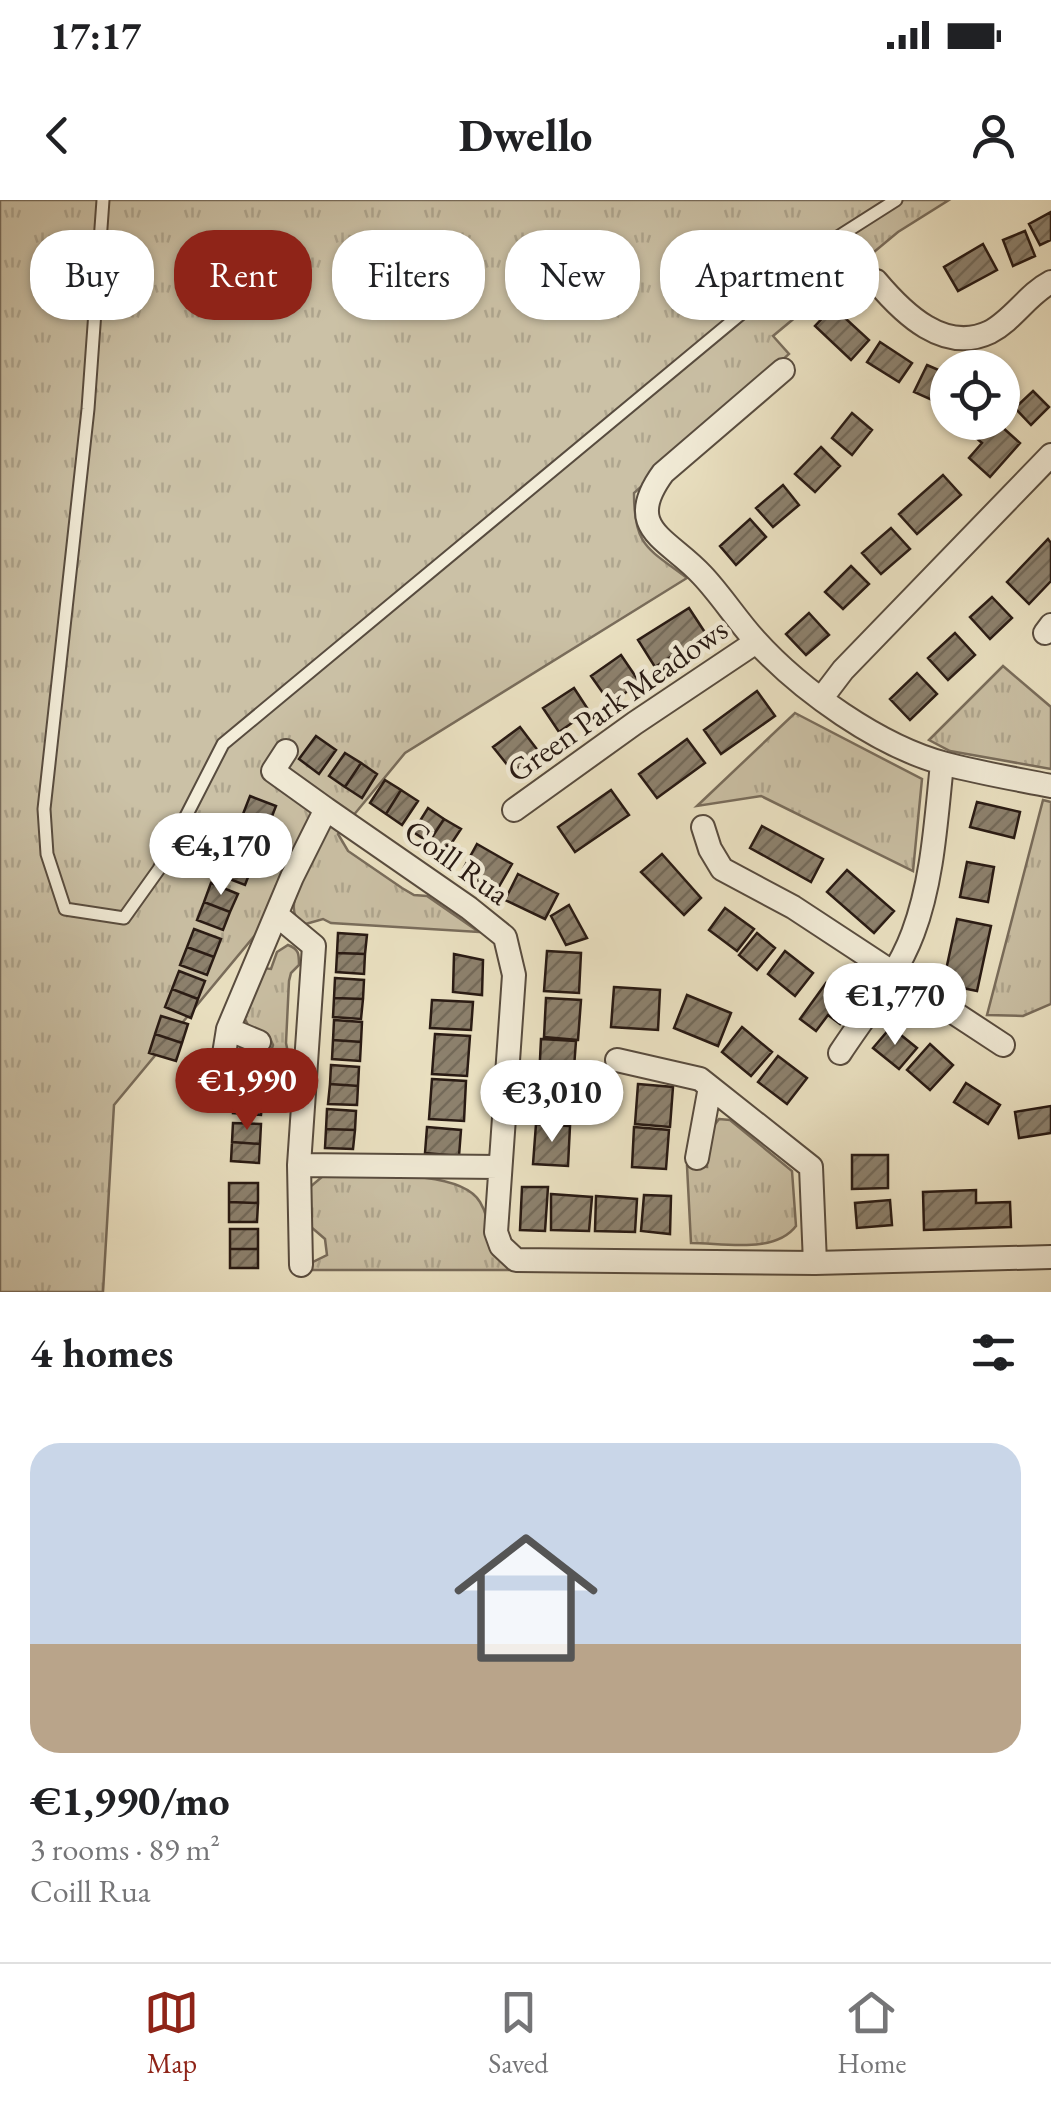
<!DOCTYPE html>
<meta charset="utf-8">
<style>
:root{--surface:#fff;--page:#f2f2f2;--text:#202124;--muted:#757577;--line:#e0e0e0;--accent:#8f2418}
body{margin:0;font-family:"EB Garamond",serif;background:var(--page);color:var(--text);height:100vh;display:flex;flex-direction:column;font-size:38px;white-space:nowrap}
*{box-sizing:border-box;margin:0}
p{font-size:32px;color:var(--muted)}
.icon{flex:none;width:55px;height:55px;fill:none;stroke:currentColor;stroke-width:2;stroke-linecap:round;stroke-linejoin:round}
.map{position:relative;height:1092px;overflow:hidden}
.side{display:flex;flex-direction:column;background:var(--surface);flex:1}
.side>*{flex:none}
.guide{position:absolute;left:30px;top:30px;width:992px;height:90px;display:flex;gap:20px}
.tools{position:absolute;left:930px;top:150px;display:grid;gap:20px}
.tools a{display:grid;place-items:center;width:90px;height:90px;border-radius:50%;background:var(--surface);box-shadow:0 2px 8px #0004;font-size:50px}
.price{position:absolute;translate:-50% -85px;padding:0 22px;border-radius:35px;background:#fff;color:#222;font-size:32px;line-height:65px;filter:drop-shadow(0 2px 5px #0008)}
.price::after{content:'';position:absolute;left:50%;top:60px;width:30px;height:22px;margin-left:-15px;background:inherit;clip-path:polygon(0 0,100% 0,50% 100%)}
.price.selected{background:var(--accent);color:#fff}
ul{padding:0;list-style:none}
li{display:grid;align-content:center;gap:20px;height:530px;padding:0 30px}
li span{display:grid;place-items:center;height:310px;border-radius:30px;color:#555}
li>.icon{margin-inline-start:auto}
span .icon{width:180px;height:180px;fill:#fffc;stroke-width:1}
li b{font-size:42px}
h2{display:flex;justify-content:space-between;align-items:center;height:120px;padding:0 30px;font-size:42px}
.chip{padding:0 35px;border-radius:40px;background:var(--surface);box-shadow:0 2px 8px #0004;font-size:35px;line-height:90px}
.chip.selected{background:var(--accent);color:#fff}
.status{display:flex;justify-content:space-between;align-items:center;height:70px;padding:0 50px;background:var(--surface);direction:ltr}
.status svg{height:28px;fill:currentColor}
header{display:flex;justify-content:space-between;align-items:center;height:130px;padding:0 30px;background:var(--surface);font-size:45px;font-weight:700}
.dock{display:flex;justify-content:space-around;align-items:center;height:140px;border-top:2px solid var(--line);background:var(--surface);font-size:28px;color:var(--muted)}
.dock a{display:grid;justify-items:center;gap:5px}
.dock .selected{color:var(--accent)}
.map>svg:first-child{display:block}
.grass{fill:url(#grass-tufts);stroke:#796d5c;stroke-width:2.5}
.building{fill:url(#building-hatch);stroke:#271913;stroke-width:2.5}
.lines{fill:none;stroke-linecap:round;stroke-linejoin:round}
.lane-casing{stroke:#584c3f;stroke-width:15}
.street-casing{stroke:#584c3f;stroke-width:26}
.lane{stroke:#f3edd9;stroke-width:11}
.street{stroke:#f3edd9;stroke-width:22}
.labels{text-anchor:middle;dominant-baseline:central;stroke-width:9;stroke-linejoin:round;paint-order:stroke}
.street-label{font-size:32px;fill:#271913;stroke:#f3edd9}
</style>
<div class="status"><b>17:17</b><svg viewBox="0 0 49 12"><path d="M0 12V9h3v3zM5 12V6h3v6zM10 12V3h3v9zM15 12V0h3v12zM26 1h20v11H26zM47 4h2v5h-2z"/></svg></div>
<header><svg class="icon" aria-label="back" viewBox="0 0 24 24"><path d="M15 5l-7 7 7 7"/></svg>Dwello<svg class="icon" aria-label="person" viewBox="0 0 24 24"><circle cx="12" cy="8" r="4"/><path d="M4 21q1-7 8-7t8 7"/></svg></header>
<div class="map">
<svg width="1051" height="1092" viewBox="0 0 1051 1092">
<defs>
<pattern id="grass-tufts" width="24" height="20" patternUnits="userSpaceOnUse" patternTransform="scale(2.5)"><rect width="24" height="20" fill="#cbc1a6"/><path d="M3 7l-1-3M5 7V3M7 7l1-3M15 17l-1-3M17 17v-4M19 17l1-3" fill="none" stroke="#aea58e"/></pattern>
<pattern id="building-hatch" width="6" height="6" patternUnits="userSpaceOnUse" patternTransform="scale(2.5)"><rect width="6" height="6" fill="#8d826f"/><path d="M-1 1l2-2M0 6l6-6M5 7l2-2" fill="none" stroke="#736a5a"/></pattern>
</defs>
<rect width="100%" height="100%" fill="#ece3c4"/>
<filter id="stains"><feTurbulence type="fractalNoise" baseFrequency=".002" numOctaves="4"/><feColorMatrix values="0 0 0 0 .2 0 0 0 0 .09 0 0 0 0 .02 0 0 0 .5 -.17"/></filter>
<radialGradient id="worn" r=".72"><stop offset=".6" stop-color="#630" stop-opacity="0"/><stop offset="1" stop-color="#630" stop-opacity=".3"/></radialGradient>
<path class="grass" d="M0,0H949L898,32L773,136L789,154L634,293C634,346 647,348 687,378L405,553L338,634L348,651L402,688L414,695L427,696L479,732L331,723L323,719L302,725C288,712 295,698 300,681L114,905L103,1092H0Z
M1003,466L1051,507V569L950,551L929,540Z
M795,513L922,579L913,671L761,596L697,606Z
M1043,600L1051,602V804L1023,816L987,815Z
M288,745C299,749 299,754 299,765L291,773L289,781L286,843L291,868L231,864L235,852L257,851L270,854L273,845L269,836L249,827L244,817L263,768L271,769L277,752Z
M719,919L730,920L792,971L796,1026C775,1054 724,1043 691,1043L687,966L707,967L706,936Z
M323,976C360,977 459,967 480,1002C496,1029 478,1039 511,1070H310L313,1062L327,1055L325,1039L311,1027L310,987Z"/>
<path class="building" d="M1051,12V40L1040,45L1029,24Z
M1025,31L1035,56L1013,66L1003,40Z
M983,44L997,70L958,91L944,67Z
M833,107L869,140L851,160L815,126Z
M880,142L912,163L899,182L867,162Z
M927,165L948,174V207L914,192Z
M1033,191L1049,207L1031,225L1015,208Z
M852,213L872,230L852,255L832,238Z
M1001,226L1020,243L990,277L969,258L982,243L975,237L983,228L992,235Z
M821,247L840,266L815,292L795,274Z
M943,275L961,295L917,334L899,314Z
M783,285L799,305L773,327L756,308Z
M750,319L766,337L736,365L720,346Z
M891,328L910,349L881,374L862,353Z
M1048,339L1051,343V381L1029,404L1007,382Z
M851,366L869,384L843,409L825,392Z
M992,397L1012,418L990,439L970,417Z
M689,408L706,434L655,467L638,440Z
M809,413L829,435L806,455L786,434Z
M955,433L975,455L948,480L928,458Z
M621,455L640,483L610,503L591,476Z
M917,473L937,494L910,520L890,499Z
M574,488L589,511L559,532L543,508Z
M757,491L775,516L721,554L704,530Z
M520,527L539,552L513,572L493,547Z
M316,536L336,550L319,574L299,559Z
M687,539L705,563L657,598L639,574Z
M345,553L361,563L345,587L329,576Z
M361,563L377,574L362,598L345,587Z
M385,580L401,590L386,614L370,603Z
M401,590L418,601L402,625L386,614Z
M611,590L629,615L575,652L558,627Z
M250,596L276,606L269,624L243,614Z
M977,602L1020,612L1014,638L970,627Z
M428,608L444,619L429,642L413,632Z
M243,614L269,624L262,642L236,632Z
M444,619L461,629L445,653L429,642Z
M762,626L823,659L811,682L750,648Z
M233,639L259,649L252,667L226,657Z
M477,644L512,664L497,690L461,673Z
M662,654L701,698L684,715L641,672Z
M226,657L252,667L245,685L219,675Z
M967,662L994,667L988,702L960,697Z
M847,670L894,711L874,733L827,692Z
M518,674L558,694L545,719L505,700Z
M211,683L238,694L230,712L204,702Z
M204,702L230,712L223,730L197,720Z
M569,705L587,738L566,745L551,716Z
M725,708L754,729L737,751L709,730Z
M957,719L991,726L977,791L943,784Z
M194,729L221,739L214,757L187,747Z
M338,733L367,735L365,754L337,753Z
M757,733L775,748L757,770L739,755Z
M187,747L214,757L207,775L180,765Z
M547,751L581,753L579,793L544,791Z
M785,751L813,773L795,796L768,774Z
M337,753L365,754L364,774L336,772Z
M454,754L483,760L482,795L453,792Z
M179,771L205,781L198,799L172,789Z
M335,778L364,780L363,799L334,798Z
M826,783L854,804L840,824L828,815L816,831L800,819Z
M614,787L660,790L658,830L611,827Z
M172,789L198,799L191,818L165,807Z
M687,795L731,813L718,846L674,828Z
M334,798L363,799L361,819L333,817Z
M546,798L581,800L578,840L544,837Z
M432,800L473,802L471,830L430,828Z
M161,816L188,824L182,843L155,834Z
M334,820L362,822L361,842L333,840Z
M742,827L772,852L751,876L722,852Z
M891,827L917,848L899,869L873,848Z
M155,834L182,843L176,861L149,853Z
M435,834L470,836L467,876L432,874Z
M541,839L576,841L573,881L539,879Z
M333,840L361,842L360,861L332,859Z
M930,844L953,865L930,890L907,870Z
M778,856L807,878L787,904L758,882Z
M331,865L359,867L358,886L330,884Z
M236,874L264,876L263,895L234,894Z
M432,879L466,881L464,921L429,919Z
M538,881L573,883L570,923L535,920Z
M966,883L1000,905L988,924L954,902Z
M330,884L358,886L357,905L328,904Z
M638,884L673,887L670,927L635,924Z
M234,894L263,895L261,915L233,913Z
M1051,906V933L1019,938L1015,912Z
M327,909L356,911L355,930L326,929Z
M233,923L261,924L260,944L232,942Z
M536,924L570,926L568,966L533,964Z
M427,927L461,930L459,956L425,953Z
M634,927L669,930L666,969L632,967Z
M326,929L355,930L353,949L325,948Z
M232,942L260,944L259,963L231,961Z
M852,955H888V988L852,989Z
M229,983H258V1003L229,1002Z
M522,987H548L545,1031L520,1030Z
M976,990V1003L1010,1002L1011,1027L924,1030L923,992Z
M551,994L592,997L589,1031L551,1030Z
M644,995L671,996L670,1034L641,1031Z
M596,996L637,999L635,1032L595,1031Z
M890,1000L892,1025L857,1028L855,1003Z
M229,1002L258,1003L257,1022H229Z
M230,1029H258V1049H230Z
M230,1049H258V1068H230Z"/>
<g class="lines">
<defs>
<path id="lane" d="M103,0L88,209L44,609L47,654L65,709L124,718L159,669L223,544L819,49L896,0"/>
<path id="street" d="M876,81C903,113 944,154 990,132C1013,120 1028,94 1051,82
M783,170L663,273C622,329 668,338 702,375C721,395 736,419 755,440C800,490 880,547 946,564C980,573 1016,579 1051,586
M1045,433L1051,425
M821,499L843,470L1051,255
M286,551L273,571L326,609
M514,610L635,523L756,442
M703,627L710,649L722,669L793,707L1003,845
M278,716L314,746L299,965L301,1065
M228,829L259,842
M840,853C865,815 897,776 913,733C933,680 936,619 942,564
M224,854L228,829L292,677L326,609L469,708L505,737L514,775L496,1032L501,1046L516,1060L815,1063
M617,860L700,879L811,967L815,1063L1051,1057
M697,958L710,887
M299,965L499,967"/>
</defs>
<use href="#lane" class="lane-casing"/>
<use href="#street" class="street-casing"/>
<use href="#lane" class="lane"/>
<use href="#street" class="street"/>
</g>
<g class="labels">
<g class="street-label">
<text transform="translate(617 500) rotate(-35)">Green Park Meadows</text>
<text transform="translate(457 662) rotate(36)">Coill Rua</text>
</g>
</g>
<rect width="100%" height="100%" filter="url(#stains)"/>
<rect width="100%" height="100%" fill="url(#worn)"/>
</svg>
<div class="tools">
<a><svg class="icon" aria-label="locate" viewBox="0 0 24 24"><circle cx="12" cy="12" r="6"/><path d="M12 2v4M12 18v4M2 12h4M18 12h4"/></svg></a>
</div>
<b class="price" style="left:221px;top:698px">€4,170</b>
<b class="price" style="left:895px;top:848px">€1,770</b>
<b class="price selected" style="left:247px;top:933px">€1,990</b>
<b class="price" style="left:552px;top:945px">€3,010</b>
<div class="guide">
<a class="chip">Buy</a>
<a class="chip selected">Rent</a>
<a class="chip">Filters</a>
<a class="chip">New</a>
<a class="chip">Apartment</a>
</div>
</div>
<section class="side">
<h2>4 homes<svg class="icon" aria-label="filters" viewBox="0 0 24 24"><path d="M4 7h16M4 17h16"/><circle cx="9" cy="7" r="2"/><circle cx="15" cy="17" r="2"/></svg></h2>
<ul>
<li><span style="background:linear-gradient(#c9d6e8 65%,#b9a48a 0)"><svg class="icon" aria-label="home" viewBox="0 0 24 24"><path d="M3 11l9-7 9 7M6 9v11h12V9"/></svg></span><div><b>€1,990/mo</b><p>3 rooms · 89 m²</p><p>Coill Rua</p></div></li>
</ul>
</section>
<nav class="dock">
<a class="selected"><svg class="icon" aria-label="map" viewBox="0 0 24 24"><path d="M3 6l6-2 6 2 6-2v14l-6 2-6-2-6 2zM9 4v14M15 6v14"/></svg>Map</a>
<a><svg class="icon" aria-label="saved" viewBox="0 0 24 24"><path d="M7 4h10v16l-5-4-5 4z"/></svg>Saved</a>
<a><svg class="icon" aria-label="home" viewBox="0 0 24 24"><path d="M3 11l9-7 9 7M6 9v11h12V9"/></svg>Home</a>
</nav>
